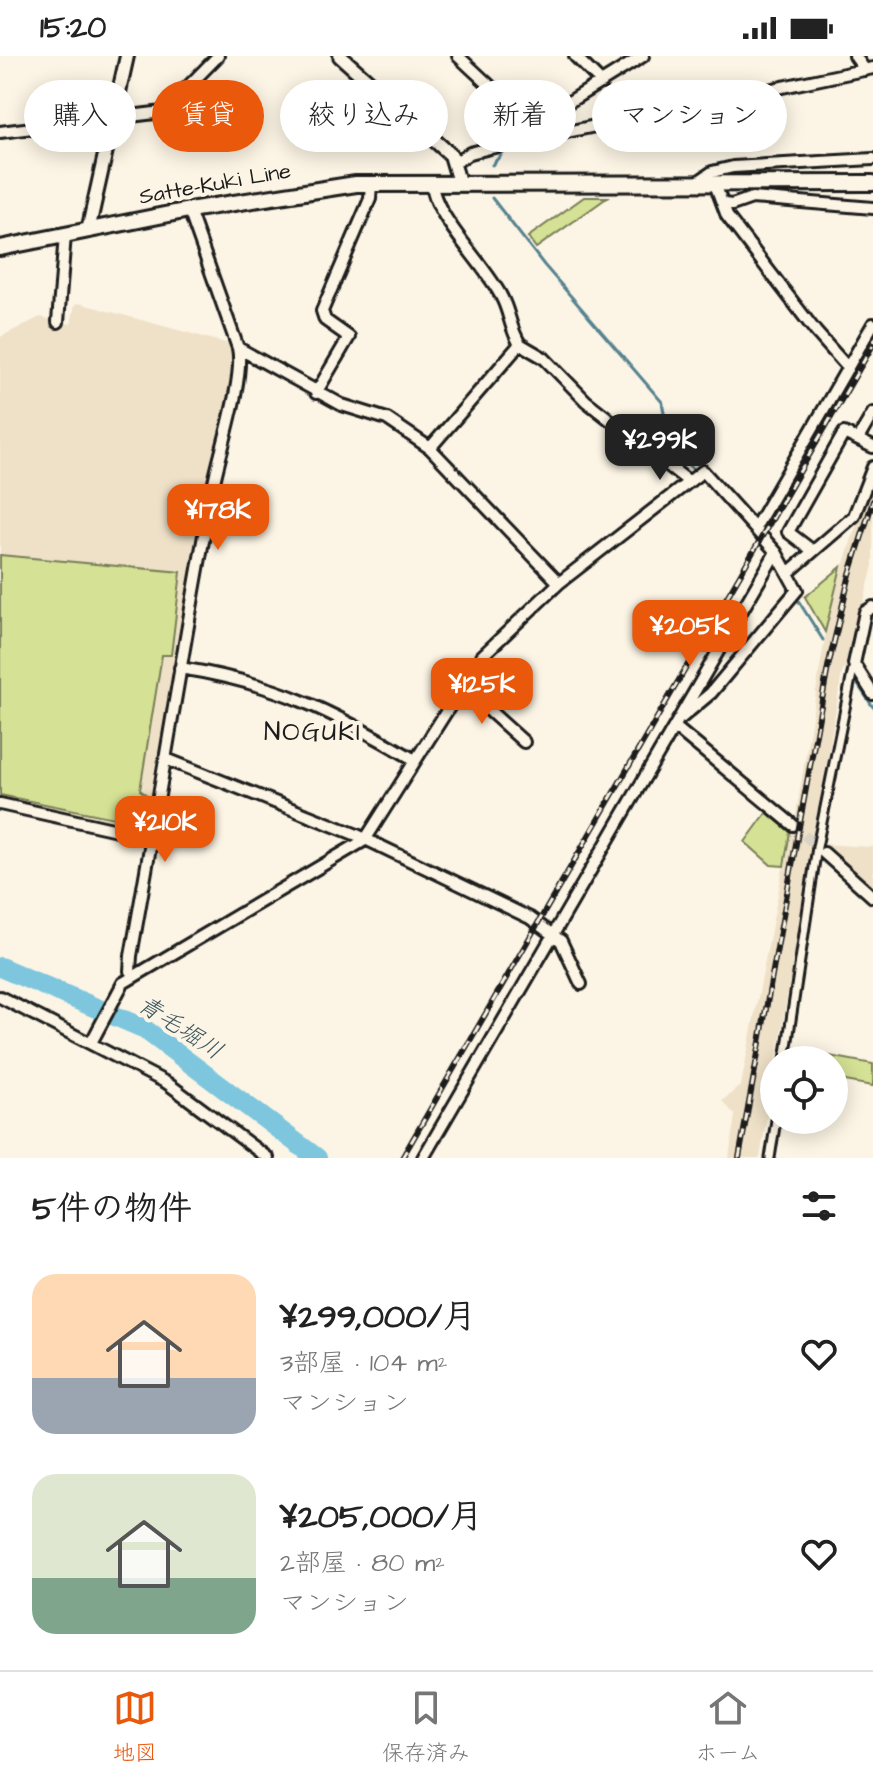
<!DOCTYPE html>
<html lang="ja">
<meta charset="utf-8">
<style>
:root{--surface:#fff;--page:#f2f2f2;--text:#222;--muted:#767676;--line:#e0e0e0;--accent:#ea580c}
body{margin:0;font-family:"Architects Daughter","Klee One",sans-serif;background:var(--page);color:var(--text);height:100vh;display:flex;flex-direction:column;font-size:30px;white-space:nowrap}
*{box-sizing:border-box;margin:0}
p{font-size:26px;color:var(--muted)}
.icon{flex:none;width:44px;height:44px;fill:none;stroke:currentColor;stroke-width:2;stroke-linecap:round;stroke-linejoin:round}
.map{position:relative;height:1102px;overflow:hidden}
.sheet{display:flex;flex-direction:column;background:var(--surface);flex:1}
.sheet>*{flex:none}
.hud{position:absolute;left:24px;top:24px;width:826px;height:72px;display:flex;gap:16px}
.controls{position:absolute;left:760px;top:990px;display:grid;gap:16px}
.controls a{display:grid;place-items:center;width:88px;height:88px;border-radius:50%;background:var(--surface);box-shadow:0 4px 20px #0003;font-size:40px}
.price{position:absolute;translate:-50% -68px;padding:0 18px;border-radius:16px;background:var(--accent);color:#fff;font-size:26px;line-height:52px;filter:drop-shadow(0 2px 4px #0008)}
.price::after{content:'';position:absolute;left:50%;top:48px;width:24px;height:18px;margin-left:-12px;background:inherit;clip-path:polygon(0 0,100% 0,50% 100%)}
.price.selected{background:#222;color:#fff}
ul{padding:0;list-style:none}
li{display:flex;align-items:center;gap:24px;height:200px;padding:0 32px}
li span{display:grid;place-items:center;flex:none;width:224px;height:160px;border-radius:24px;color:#555}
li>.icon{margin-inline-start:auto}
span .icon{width:96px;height:96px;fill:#fffc;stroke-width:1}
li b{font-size:34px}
h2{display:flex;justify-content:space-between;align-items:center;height:96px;padding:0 32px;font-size:34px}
.tag{padding:0 28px;border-radius:36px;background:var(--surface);box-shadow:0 4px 20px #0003;font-size:28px;line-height:72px}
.tag.selected{background:var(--accent);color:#fff}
.status{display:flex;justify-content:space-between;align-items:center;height:56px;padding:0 40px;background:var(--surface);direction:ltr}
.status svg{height:22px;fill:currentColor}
.dock{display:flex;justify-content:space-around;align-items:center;height:112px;border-top:2px solid var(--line);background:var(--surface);font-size:22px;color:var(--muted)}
.dock a{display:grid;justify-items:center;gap:4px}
.dock .selected{color:var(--accent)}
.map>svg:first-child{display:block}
.built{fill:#efe1c8}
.green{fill:#d5e194;stroke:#787e58;stroke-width:2}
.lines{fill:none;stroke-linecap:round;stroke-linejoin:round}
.stream{stroke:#568290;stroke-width:3}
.river{stroke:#7dc6dd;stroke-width:20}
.minor-tunnel{stroke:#dad4c7;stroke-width:10;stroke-dasharray:10 5;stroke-linecap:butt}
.pedestrian-casing{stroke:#1c1c1c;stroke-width:13}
.minor-casing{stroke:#1c1c1c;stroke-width:16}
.tertiary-casing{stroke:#1c1c1c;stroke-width:18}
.secondary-casing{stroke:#1c1c1c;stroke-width:20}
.pedestrian{stroke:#fcf5e5;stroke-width:7}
.minor{stroke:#fcf5e5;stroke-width:10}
.tertiary{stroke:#fcf5e5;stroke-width:12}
.secondary{stroke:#fcf5e5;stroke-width:14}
.rail-casing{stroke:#1c1c1c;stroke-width:6}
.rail{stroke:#fcf5e5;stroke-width:3;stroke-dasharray:9;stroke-linecap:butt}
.labels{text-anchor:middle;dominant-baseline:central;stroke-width:8;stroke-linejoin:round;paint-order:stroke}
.street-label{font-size:22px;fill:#1c1c1c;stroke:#fcf5e5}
.water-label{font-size:24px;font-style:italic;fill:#3e5860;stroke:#fcf5e5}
.quarter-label{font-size:26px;letter-spacing:2px;fill:#1c1c1c;stroke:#fcf5e5}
</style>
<div class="status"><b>15:20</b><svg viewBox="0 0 49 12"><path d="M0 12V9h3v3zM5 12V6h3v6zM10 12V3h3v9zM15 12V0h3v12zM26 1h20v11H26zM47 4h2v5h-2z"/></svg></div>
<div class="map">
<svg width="873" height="1102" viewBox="0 0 873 1102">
<rect width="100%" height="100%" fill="#fcf5e5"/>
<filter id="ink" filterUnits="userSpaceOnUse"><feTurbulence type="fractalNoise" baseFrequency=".0125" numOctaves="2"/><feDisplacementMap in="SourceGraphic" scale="16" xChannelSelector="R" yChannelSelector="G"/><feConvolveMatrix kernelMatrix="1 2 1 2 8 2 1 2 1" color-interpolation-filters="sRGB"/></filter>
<g filter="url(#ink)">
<path class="built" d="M79,247L233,289L236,309L189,527L148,774L143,777L0,745V281L40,261L71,268L75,248Z
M873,418V510L850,601L842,617L760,1102H729L735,1059L722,1045L741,1029L790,776L793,777L830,550Z
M824,788L873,791V831Z"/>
<path class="green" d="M584,141H608L536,192L528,181Z
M0,499L181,516L171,599H162L140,734L148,740L143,754L129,765L0,739Z
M841,511L825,576L805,541Z
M767,756L790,776L784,810L771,809L745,786Z
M792,993L873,1008V1030L834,1023V1004H790Z"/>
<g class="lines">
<path class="stream" d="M492,109L501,99
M492,142L544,209L662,346L668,379L693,414
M701,422L733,455
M777,510L787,527
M796,541L823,584
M858,629L873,651"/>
<path class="river" d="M0,911L143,972L317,1102"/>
<path class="minor-tunnel" d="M793,769L822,795"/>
<defs>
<path id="pedestrian" d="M785,1004L817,791L854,608
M770,1102L776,1064"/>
<path id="minor" d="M458,0L532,69
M575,0L602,27
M855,0L865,14
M0,76L163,56L218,0
M516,86L532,69L643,0
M456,106L470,97L490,92L873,12
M432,126C432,159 487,210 502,242C510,257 510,273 520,288
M696,127L712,116L733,111L873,103
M715,128L727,160L816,276L848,312
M724,148L732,149L752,142L873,152
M58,266L65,179
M238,292L342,349L387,363L430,392L559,527
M316,337L349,281L325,264L322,255L370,143L371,127
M858,383L873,357
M430,392L520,288L544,302L586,345L688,425
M755,472L873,268
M813,495L788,476L844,377L873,391
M788,517L854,460L873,411
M873,551L865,556L854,608L873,638
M180,612C276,627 332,655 415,704
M462,630L524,686
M675,671L793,769
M166,703L357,779L530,862L561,885L581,928
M0,748L153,782
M824,797L873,841
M134,920L130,915L131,900C159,745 183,590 212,436C218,401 245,323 238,292L189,154
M0,941L167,1027L268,1102
M91,987L123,927L365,784L481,601L559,527L703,415L776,496L797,534L711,637L681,662
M423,1102L776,496"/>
<path id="tertiary" d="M340,0L451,99L459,126
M88,175L127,0"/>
<path id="secondary" d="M0,192L189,154L356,128L873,127"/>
</defs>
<use href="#pedestrian" class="pedestrian-casing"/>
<use href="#minor" class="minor-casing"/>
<use href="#tertiary" class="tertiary-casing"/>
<use href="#secondary" class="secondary-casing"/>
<use href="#pedestrian" class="pedestrian"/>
<use href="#minor" class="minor"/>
<use href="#tertiary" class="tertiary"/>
<use href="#secondary" class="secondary"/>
<defs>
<path id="rail" d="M402,1102L873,289
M739,1102L828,611L850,518L873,445"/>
</defs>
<use href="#rail" class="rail-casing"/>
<use href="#rail" class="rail"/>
</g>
</g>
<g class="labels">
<g class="street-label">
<text transform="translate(215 128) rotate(-10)">Satte-Kuki Line</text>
</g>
<g class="water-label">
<text transform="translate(180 972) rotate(33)">青毛堀川</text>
</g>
<g class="quarter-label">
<text x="313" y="676">NOGUKI</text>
</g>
</g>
</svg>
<div class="controls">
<a><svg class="icon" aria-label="locate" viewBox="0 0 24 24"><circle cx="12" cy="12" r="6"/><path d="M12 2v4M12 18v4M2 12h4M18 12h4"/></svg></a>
</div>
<b class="price selected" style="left:660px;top:426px">¥299K</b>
<b class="price" style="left:218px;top:496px">¥178K</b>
<b class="price" style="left:690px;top:612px">¥205K</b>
<b class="price" style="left:482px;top:670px">¥125K</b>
<b class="price" style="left:165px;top:808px">¥210K</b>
<div class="hud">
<a class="tag">購入</a>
<a class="tag selected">賃貸</a>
<a class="tag">絞り込み</a>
<a class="tag">新着</a>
<a class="tag">マンション</a>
</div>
</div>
<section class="sheet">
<h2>5件の物件<svg class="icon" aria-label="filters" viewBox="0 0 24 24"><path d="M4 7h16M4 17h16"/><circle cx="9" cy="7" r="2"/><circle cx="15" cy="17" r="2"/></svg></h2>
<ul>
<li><span style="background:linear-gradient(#ffd9b3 65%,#9aa5b1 0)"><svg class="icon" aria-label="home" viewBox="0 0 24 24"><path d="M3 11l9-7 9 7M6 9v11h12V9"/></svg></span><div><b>¥299,000/月</b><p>3部屋 · 104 m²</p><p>マンション</p></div><svg class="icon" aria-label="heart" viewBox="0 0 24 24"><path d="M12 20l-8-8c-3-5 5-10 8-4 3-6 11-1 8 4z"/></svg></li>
<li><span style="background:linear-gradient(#dfe7d0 65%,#7fa58c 0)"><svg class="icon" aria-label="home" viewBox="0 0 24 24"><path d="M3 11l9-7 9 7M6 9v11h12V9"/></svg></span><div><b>¥205,000/月</b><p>2部屋 · 80 m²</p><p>マンション</p></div><svg class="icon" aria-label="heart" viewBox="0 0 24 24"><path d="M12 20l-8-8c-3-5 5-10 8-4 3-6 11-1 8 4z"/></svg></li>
</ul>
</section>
<nav class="dock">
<a class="selected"><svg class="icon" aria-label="map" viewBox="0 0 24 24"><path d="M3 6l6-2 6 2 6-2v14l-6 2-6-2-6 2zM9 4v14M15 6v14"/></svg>地図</a>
<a><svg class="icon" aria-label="saved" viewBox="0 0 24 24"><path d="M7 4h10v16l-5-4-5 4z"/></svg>保存済み</a>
<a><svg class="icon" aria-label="home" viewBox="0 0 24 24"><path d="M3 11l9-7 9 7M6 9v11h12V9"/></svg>ホーム</a>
</nav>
